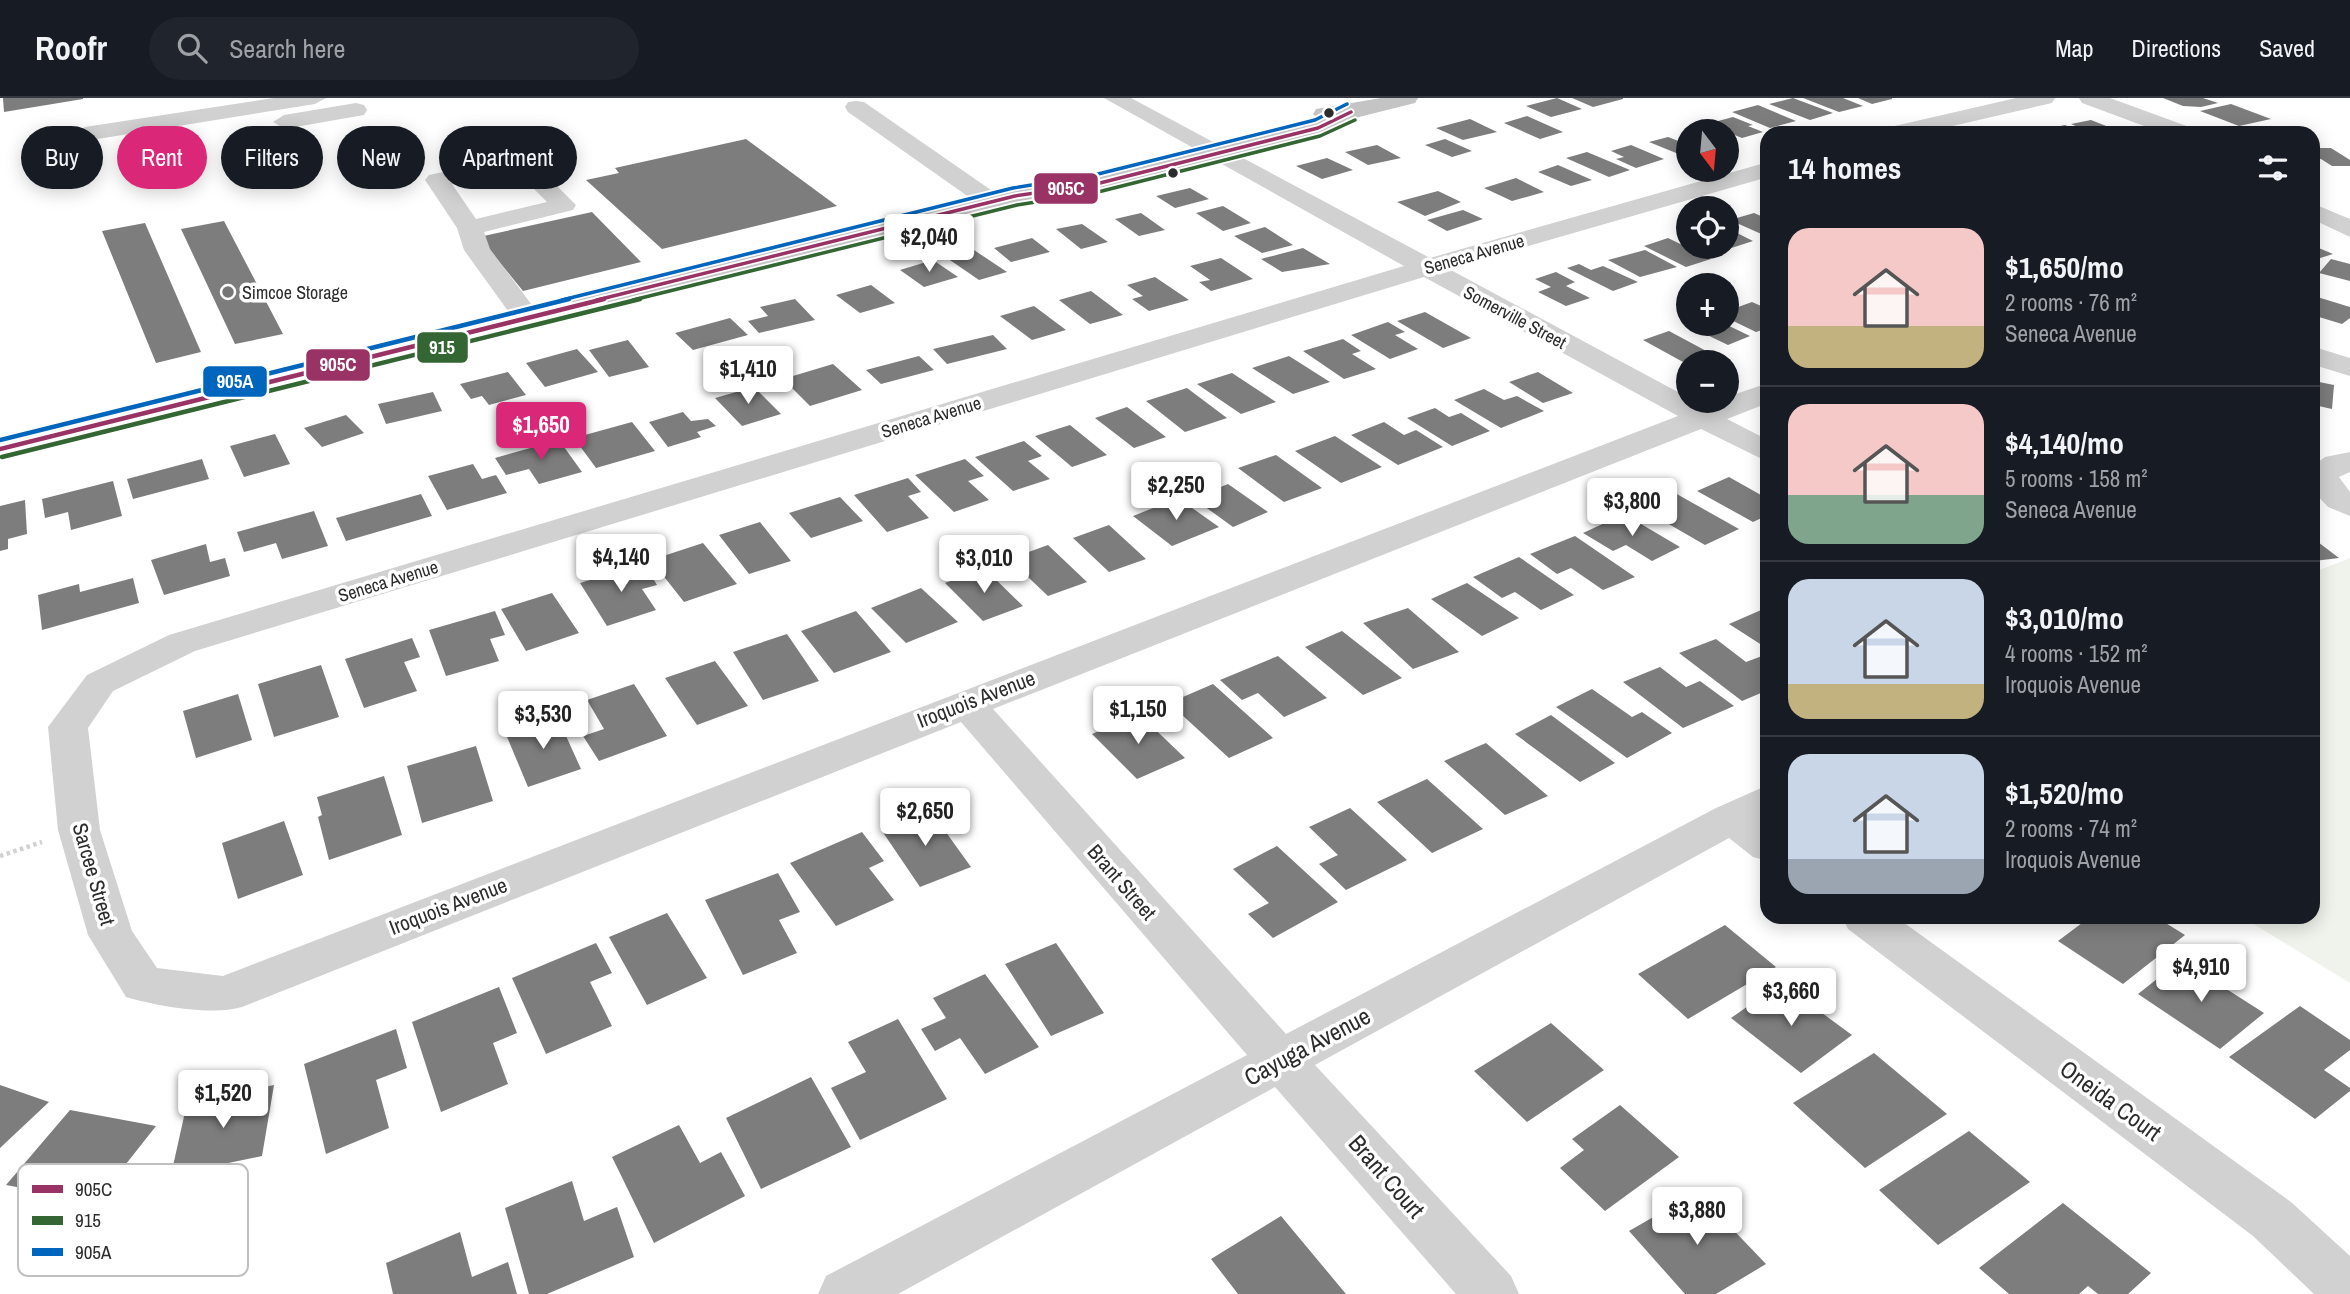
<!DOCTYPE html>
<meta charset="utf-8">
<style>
:root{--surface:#171b24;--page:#20242c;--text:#f1f3f6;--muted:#9ea1a6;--line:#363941;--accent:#db2777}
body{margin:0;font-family:"Archivo Narrow",sans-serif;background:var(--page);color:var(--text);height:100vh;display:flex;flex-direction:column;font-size:26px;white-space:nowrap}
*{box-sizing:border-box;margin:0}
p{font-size:23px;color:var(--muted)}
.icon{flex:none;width:38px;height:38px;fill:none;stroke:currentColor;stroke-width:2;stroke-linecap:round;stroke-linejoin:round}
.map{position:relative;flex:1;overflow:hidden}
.panel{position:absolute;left:1760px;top:28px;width:560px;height:798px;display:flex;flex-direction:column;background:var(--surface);border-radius:21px;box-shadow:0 4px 18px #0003}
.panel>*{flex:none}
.top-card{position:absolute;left:21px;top:28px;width:665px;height:63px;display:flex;gap:14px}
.needle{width:46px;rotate:164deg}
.buttons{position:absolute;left:1676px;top:21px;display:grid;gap:14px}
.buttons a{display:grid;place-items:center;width:63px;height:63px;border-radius:50%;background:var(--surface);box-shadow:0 4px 18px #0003;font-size:35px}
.price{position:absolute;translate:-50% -60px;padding:0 16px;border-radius:7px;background:#fff;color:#222;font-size:23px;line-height:46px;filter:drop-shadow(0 2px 4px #0008)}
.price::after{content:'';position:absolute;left:50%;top:42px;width:21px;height:16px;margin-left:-10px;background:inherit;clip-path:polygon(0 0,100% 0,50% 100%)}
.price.current{background:var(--accent);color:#fff}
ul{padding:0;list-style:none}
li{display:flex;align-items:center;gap:21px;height:175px;padding:0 28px}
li+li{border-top:2px solid var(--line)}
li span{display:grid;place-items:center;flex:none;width:196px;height:140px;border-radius:21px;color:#555}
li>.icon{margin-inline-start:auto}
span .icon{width:84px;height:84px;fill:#fffc;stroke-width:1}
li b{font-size:30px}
h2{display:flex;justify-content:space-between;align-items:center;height:84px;padding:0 28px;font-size:30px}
.tag{padding:0 24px;border-radius:32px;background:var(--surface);box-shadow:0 4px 18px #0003;font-size:24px;line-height:63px}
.tag.current{background:var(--accent);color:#fff}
header{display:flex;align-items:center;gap:42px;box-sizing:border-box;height:98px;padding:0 35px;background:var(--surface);border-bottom:2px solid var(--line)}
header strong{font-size:33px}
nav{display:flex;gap:38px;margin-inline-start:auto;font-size:24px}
.search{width:490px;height:63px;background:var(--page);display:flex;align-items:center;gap:18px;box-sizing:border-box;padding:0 24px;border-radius:38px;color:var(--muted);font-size:26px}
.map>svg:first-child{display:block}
.green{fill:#f0f3eb}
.building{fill:#7d7d7d}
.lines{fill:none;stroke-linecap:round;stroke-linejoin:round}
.path{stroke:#d1d1d1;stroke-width:4.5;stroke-dasharray:3.5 3.5;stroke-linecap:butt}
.minor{fill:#d1d1d1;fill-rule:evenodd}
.major{fill:#c4c4c4;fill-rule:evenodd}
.bus-1-far1-casing{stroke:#fff;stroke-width:7}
.bus-1-casing{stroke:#fff;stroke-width:9}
.bus-2-far1-casing{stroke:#fff;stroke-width:7}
.bus-2-casing{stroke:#fff;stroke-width:9}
.bus-3-far1-casing{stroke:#fff;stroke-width:7}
.bus-3-casing{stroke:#fff;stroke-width:9}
.bus-1-far1{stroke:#936;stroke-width:3.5}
.bus-1{stroke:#936;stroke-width:4.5}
.bus-2-far1{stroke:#363;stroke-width:3.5}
.bus-2{stroke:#363;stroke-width:4.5}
.bus-3-far1{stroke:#0065bd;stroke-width:3.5}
.bus-3{stroke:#0065bd;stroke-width:4.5}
.bus-dot{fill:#2c2c2c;stroke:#fff;stroke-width:2.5}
.poi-dot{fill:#767676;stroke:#fff;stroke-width:2.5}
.labels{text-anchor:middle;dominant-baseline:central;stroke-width:7;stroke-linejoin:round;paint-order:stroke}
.far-street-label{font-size:18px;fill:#2c2c2c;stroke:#fff}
.far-poi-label{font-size:18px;fill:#2c2c2c;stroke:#fff;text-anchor:start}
.street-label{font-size:21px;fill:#2c2c2c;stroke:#fff}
.near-street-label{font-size:24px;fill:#2c2c2c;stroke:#fff}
.key{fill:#fff;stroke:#c0c0c0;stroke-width:2}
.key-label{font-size:19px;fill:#2c2c2c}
.line-badge{stroke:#fff;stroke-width:2.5}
.badge-label{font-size:19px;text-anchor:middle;font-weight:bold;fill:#fff}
</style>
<header>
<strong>Roofr</strong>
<div class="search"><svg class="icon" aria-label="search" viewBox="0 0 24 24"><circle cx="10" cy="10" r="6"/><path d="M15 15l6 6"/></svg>Search here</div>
<nav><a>Map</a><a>Directions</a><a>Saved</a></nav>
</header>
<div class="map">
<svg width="2350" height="1196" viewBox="0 0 2350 1196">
<rect width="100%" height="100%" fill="#fff"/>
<path class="green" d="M2350,460V885L2242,819H2314V474Z"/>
<path class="building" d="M3,0H83V1L4,14Z
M1557,0L1582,11L1551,19L1526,8Z
M1572,0H1623V1L1593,9Z
M1793,0L1833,15L1810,22L1769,6Z
M1803,0H1843L1863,8L1839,14Z
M1858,0H1892V1L1872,6Z
M2163,0H2203L2218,5L2201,9L2183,8Z
M2231,6L2271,21L2239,28L2200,13Z
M1758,7L1796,23L1770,30L1732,14Z
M1527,18L1563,34L1540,41L1504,25Z
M1733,19L1753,27L1748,28L1763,34L1742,40L1707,26Z
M1470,21L1497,34L1463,42L1436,30Z
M2091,22L2124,35H2092L2071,26Z
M2065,27L2084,35L2041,32Z
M1668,39L1689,47V55L1681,57L1649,44Z
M746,41L837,108L662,151L586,82L619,75L615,70Z
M1445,41L1472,53L1452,59L1425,47Z
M1377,47L1401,60L1368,67L1345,54Z
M1631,47L1664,61L1636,70L1616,61L1624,59L1611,53Z
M2314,50H2331L2350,62V68H2332L2321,61L2314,62Z
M1587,54L1630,72L1609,79L1566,60Z
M1327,60L1353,72L1322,81L1296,68Z
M1558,67L1592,82L1571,88L1538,74Z
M1516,80L1544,94L1512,103L1484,90Z
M1190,90L1209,101L1175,110L1156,98Z
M1438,93L1461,104L1425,118L1397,104Z
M1223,108L1251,125L1223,133L1196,115Z
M1463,112L1483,121L1447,133L1427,122Z
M592,114L641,164L523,193L479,139Z
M1141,115L1165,132L1139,138L1115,121Z
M1754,115L1768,121V139L1730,122Z
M224,123L283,236L235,246L181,131Z
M145,125L201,254L156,265L102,133Z
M1082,126L1108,144L1081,151L1056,131Z
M1265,129L1293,147L1262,155L1234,138Z
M1727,130L1753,143L1719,154L1709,149H1727Z
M1032,140L1050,154L1011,164L994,150Z
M1668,140L1711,161L1686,169L1644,148Z
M2314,148L2333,156L2314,162Z
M1303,150L1330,166L1282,174L1261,161Z
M974,152L1007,174L979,182L947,160Z
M1645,152L1677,169L1640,179L1608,162Z
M1221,160L1253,181L1211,193L1199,184L1210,182L1190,168Z
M2331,161L2350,166V183L2319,175Z
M933,162L958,179L924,189L900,172Z
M1579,166L1591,172L1603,168L1638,184L1613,193L1567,170Z
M1556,174L1575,184L1566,188L1590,200L1566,208L1538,194L1551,189L1535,181Z
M1155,179L1189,202L1149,213L1132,201L1143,198L1127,187Z
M871,187L895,205L860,215L836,197Z
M1091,193L1123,217L1090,226L1059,202Z
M2314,198L2350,209V220L2342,226L2319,219L2314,224Z
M795,201L815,222L759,235L748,223L768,218L760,209Z
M1752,204L1768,211V230L1756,234L1727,220V213Z
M1034,208L1066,232L1032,242L1000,218Z
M1425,214L1471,240L1443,250L1397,223Z
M730,220L748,237L693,252L675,235Z
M1689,222V226H1725L1750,238L1728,247L1682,225Z
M1388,224L1405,234L1395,237L1418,251L1390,261L1351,237Z
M1669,233L1710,255L1683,264L1643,242Z
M993,237L1007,251L947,266L933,251Z
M1343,241L1361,253L1352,256L1376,271L1344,281L1303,253Z
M628,242L649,269L609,279L589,252Z
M577,251L598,274L545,289L526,265Z
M919,258L934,272L881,286L866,272Z
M1289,258L1330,284L1293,296L1252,270Z
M833,266L862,292L810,308L783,281Z
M508,274L526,297L489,307L482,298L471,301L460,286Z
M1538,274L1573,295L1543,305L1509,284Z
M1232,275L1276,304L1241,316L1197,286Z
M2314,283L2334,287L2332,311L2314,307Z
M754,289L781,316L742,328L715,300Z
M1187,290L1227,320L1185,334L1146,303Z
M1484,291L1504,302L1517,298L1544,313L1501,330L1454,302Z
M433,294L442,313L386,326L378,306Z
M1127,309L1166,339L1134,350L1095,320Z
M1435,310L1449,319L1461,315L1490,333L1452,348L1407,320Z
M683,314L691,323L708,321L716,328L697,334L701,339L668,349L649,324Z
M346,317L364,335L322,349L304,330Z
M632,324L655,353L596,370L574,340Z
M1384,324L1404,337L1416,332L1443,349L1398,367L1351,337Z
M1070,327L1107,357L1072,369L1035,338Z
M275,336L290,366L244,379L230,348Z
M1335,338L1382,369L1341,385L1295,353Z
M559,342L582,374L539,386L529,371L506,377L495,360Z
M1024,343L1042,358L1028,363L1050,381L1013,393L975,359Z
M1276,357L1322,390L1284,404L1238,370Z
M202,361L209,381L133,401L127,381Z
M965,361L984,378L968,383L989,402L954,414L915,377Z
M473,366L482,381L496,377L507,395L447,412L428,378Z
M1729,379L1768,401V417L1753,424L1697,393Z
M908,380L921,394L908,398L929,420L887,434L854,397Z
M113,383L122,418L71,432L68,414L45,420L42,401Z
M1228,386L1268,414L1233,429L1193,400Z
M1675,395L1739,431L1705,447L1641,410Z
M421,396L432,418L346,443L336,420Z
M840,399L863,423L811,440L789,415Z
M1178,400L1219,429L1172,448L1133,418Z
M25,402L27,436L8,441V451L0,453V408Z
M314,413L328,448L282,461L276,445L244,454L237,434Z
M1624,416L1680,449L1652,463L1626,447L1613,453L1583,435Z
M760,424L791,463L749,476L719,437Z
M1109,427L1146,461L1109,474L1073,440Z
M1575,438L1635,479L1603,492L1571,470L1557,476L1530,456Z
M2314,441L2339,460L2314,463Z
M703,445L737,486L684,504L651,462Z
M206,446L210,464L225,460L230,478L164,497L151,462Z
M1048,447L1087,484L1048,498L1009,461Z
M1519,459L1574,497L1541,512L1515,494L1502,500L1473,479Z
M644,466L657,487L642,491L656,512L607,528L580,485Z
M985,471L1023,508L983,523L945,485Z
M133,480L139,505L42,532L38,497L79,486L80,494Z
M1467,485L1519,520L1482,538L1431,501Z
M921,490L958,524L906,545L871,510Z
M552,495L579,535L526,553L501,511Z
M1768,509V551L1729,526Z
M1408,510L1459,554L1413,571L1363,525Z
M495,513L505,537L490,541L499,563L446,578L429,532Z
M856,513L891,554L834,575L801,533Z
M1342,533L1402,580L1363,597L1305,549Z
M787,536L819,583L763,602L733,554Z
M412,540L420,559L404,564L417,593L364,610L345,561Z
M1716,541L1746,564L1762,558L1768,562V592L1742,603L1679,555Z
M1278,558L1327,600L1284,619L1258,595L1242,602L1220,582Z
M715,563L748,608L697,627L665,580Z
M321,567L339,619L274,639L258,586Z
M1660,569L1686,589L1700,583L1734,608L1683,630L1623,584Z
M634,586L667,638L599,663L583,638L604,631L587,602Z
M1213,586L1273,640L1229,660L1169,605Z
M1592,591L1632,619L1642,614L1672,635L1627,660L1556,609Z
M238,596L252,642L196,660L183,613Z
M1139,616L1185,660L1137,681L1092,636Z
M1551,617L1615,665L1580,684L1515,636Z
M557,618L581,671L528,689L505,634Z
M1486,645L1548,698L1505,717L1444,663Z
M476,648L493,703L422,725L407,668Z
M384,678L402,737L329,762L318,719L322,717L317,699Z
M1427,681L1483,731L1432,755L1377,704Z
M1350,710L1407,762L1346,792L1319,766L1338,757L1309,729Z
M930,712L971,769L920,789L880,730Z
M284,723L303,777L238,801L222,745Z
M862,734L884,763L869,770L894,802L836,828L790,765Z
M1277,748L1338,804L1273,840L1248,816L1269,805L1233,771Z
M778,775L800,814L779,822L797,855L743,877L705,802Z
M667,815L707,880L647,907L609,839Z
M2090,819H2156L2185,837L2123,886L2058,843Z
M1725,827L1776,869L1688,921L1638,876Z
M596,845L612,875L590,884L612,928L546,956L512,880Z
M1056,845L1104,915L1051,938L1005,866Z
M2181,862L2264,915L2220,951L2138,896Z
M985,876L1039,949L985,976L960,940L935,953L921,931L946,920L933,900Z
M1781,885L1852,937L1801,975L1731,920Z
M499,889L517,935L493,945L508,986L441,1014L412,924Z
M2300,908L2350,942V952L2324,972L2350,990V993L2315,1021L2229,959Z
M898,921L947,1001L860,1042L831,990L866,974L848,944Z
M1551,925L1604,972L1527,1024L1474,973Z
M396,931L407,970L376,982L389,1030L326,1056L304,966Z
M1874,955L1947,1016L1865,1070L1793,1005Z
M811,979L851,1049L761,1091L726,1020Z
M0,987L49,1004L0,1050Z
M274,987L262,1058L171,1077L187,1005Z
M1620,1007L1679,1059L1605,1113L1560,1070L1584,1052L1572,1041Z
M70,1012L156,1028L96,1104L6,1087Z
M679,1027L700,1065L721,1054L745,1098L654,1145L612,1059Z
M1969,1033L2030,1084L1938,1147L1879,1092Z
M572,1083L584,1123L617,1109L634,1159L547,1196H529L505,1110Z
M1697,1094L1766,1166L1716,1196H1685L1629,1133Z
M2063,1105L2151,1175L2128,1196H2098L2088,1188L2079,1196H2009L1979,1170Z
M1281,1118L1346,1196H1238L1211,1161Z
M460,1134L472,1179L508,1164L517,1196H393L386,1165Z"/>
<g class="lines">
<path class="path" d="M0,758L42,744"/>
<path class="minor" d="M274,0H326L315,6L85,43L74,36L85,29Z
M1104,0H1131L1430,160L1768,64V79L1449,171L1689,300V303L1704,308L1727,303V299L1768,285V305L1727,321L1768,342V364L1701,331L993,611L1286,936L1716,710L1768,687V719L1762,722L1768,726V763L1753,759L1729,740L1315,967L1511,1178L1519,1196H1456L1275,989L898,1196H818L826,1178L1247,957L961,624L242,909C212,918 157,908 126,899L88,837L58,732L48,629L87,577L169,537L1404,168ZM1424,179L1678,318L223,878L157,870L132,833L100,732L88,630L113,593L195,553Z
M2016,0H2055L2052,5L1922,35H1883L1886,30Z
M2079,0H2110L2192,30L2195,35H2163L2082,5Z
M856,3L864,4L1001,99L1004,104L1001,109H983L848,14L845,9L848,4Z
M356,5L364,7L367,12L364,17L284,31L273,24L284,17Z
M520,57L528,59L576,107L573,112L484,134L490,151L540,218L536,224H516L464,152L457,130L425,82L429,77ZM515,72L547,104L476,121L452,86Z
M2314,106L2350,121V139L2314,122Z
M2314,249L2350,260V278L2314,267Z
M2350,354V374L2339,379L2350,394V418L2328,409L2314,394V367L2325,359Z
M1842,819H1896L2291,1104L2350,1158V1196H2314L2253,1138L1848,831Z"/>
<path class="major" d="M1381,0H1418L1415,5L1359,19L1326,35L1096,93L1015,105L0,360V342L1015,91L1096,79L1310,25L1319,21L1313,16L1316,11Z"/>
<defs>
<path id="bus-1-far1" d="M597,202L1015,98L1096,86L1318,30L1351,14"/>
<path id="bus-1" d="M0,351L604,201"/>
<path id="bus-2-far1" d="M633,202L1017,107L1098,94L1320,38L1355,22"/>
<path id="bus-2" d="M2,359L640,201"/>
<path id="bus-3-far1" d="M562,202L1013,90L1094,77L1315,22L1347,6"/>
<path id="bus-3" d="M0,342L569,201"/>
</defs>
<use href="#bus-1-far1" class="bus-1-far1-casing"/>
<use href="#bus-1" class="bus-1-casing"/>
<use href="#bus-2-far1" class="bus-2-far1-casing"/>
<use href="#bus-2" class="bus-2-casing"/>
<use href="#bus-3-far1" class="bus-3-far1-casing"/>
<use href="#bus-3" class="bus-3-casing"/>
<use href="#bus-1-far1" class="bus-1-far1"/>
<use href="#bus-1" class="bus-1"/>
<use href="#bus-2-far1" class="bus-2-far1"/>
<use href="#bus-2" class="bus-2"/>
<use href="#bus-3-far1" class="bus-3-far1"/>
<use href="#bus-3" class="bus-3"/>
</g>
<g class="bus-dot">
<circle cx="1329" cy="15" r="6"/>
<circle cx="1173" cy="75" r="6"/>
</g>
<circle class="poi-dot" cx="228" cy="194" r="7"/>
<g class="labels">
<g class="far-street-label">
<text transform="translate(1474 156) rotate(-16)">Seneca Avenue</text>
<text transform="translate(1515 219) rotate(28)">Somerville Street</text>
<text transform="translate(931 319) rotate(-17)">Seneca Avenue</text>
<text transform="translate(388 483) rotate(-17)">Seneca Avenue</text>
</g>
<g class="far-poi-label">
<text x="242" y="194">Simcoe Storage</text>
</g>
<g class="street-label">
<text transform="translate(976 601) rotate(-21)">Iroquois Avenue</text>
<text transform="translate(94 776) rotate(74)">Sarcee Street</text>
<text transform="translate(1122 784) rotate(49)">Brant Street</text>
<text transform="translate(448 808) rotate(-21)">Iroquois Avenue</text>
</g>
<g class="near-street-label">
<text transform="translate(1307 948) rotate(-28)">Cayuga Avenue</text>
<text transform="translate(2111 1002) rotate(36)">Oneida Court</text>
<text transform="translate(1387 1078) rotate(49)">Brant Court</text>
</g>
</g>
<rect x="18" y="1066" width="230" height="112" rx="10" class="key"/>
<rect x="32" y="1087" width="31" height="8" fill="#936"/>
<rect x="32" y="1118" width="31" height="9" fill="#363"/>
<rect x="32" y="1150" width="31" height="8" fill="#0065bd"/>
<g class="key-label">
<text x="75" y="1098">905C</text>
<text x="75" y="1129">915</text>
<text x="75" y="1161">905A</text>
</g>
<g class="line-badge">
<rect x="1033" y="74" width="66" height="33" rx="7" fill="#936"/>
<rect x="416" y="233" width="53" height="33" rx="7" fill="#363"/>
<rect x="305" y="250" width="66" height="34" rx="7" fill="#936"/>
<rect x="202" y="267" width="66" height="33" rx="7" fill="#0065bd"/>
</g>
<g class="badge-label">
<text x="1066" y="97">905C</text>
<text x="442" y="256">915</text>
<text x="338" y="273">905C</text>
<text x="235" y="290">905A</text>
</g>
</svg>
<div class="buttons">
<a><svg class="needle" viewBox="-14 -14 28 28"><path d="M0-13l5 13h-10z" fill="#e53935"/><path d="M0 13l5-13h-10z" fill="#9ea1a6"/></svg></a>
<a><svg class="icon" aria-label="locate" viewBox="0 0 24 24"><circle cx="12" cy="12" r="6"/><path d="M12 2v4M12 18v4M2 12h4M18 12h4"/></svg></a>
<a>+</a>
<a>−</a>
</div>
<b class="price" style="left:929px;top:176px">$2,040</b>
<b class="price" style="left:748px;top:308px">$1,410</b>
<b class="price current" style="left:541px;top:364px">$1,650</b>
<b class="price" style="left:1176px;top:424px">$2,250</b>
<b class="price" style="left:1632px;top:440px">$3,800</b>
<b class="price" style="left:621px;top:496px">$4,140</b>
<b class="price" style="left:984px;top:497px">$3,010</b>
<b class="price" style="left:1138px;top:648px">$1,150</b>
<b class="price" style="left:543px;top:653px">$3,530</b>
<b class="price" style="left:925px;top:750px">$2,650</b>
<b class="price" style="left:2201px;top:906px">$4,910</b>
<b class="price" style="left:1791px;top:930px">$3,660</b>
<b class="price" style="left:223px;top:1032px">$1,520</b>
<b class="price" style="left:1697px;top:1149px">$3,880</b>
<div class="top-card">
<a class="tag">Buy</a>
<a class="tag current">Rent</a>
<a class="tag">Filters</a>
<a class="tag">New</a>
<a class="tag">Apartment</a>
</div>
<section class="panel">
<h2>14 homes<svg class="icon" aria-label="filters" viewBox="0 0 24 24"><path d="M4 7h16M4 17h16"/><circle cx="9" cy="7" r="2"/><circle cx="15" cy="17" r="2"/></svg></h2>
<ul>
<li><span style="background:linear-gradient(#f6c9c9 70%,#c2b280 0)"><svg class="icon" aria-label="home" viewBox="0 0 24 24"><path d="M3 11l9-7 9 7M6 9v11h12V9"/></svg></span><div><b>$1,650/mo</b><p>2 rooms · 76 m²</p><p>Seneca Avenue</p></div></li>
<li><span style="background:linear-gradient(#f6c9c9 65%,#7fa58c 0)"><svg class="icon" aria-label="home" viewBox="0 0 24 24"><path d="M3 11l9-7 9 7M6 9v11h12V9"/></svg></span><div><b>$4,140/mo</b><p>5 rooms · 158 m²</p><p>Seneca Avenue</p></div></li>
<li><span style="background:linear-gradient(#c9d6e8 75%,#c2b280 0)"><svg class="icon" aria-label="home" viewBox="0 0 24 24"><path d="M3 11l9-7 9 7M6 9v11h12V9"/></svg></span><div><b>$3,010/mo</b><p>4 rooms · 152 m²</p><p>Iroquois Avenue</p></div></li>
<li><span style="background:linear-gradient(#c9d6e8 75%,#9aa5b1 0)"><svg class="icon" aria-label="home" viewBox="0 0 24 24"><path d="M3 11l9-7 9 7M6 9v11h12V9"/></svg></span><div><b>$1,520/mo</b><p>2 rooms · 74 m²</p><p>Iroquois Avenue</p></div></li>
</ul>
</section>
</div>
